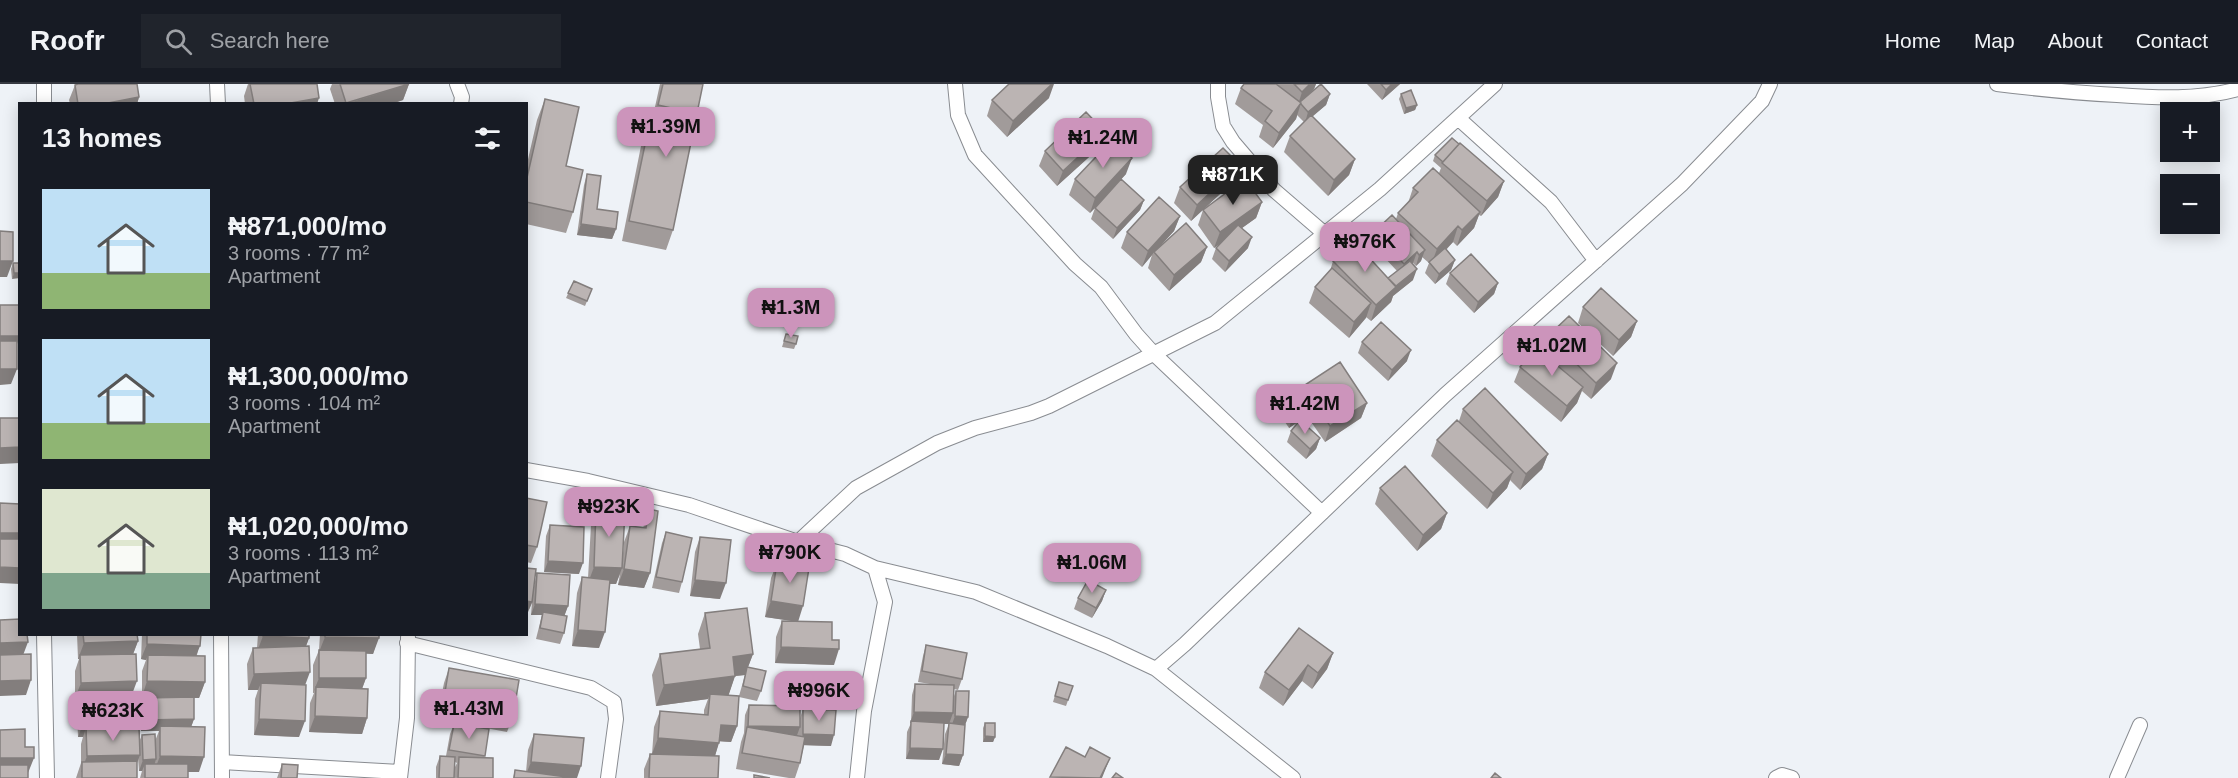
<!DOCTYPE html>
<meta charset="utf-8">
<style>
:root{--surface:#171b24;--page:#20242c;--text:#f1f3f6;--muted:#9ea1a6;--line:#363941;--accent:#cc94bb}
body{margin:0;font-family:Arial,sans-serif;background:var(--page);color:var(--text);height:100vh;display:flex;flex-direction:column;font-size:22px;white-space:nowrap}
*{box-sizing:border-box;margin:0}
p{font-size:20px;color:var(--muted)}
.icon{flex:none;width:33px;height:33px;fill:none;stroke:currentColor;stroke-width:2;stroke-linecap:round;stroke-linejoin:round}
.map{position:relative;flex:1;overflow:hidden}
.details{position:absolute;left:18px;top:18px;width:510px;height:534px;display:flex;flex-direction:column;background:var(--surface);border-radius:0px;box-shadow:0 3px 15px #0003}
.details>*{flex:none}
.fabs{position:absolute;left:2160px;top:18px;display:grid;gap:12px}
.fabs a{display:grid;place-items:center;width:60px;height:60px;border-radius:0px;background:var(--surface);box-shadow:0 3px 15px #0003;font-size:30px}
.price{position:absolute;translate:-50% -51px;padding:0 14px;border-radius:12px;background:var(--accent);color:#111;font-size:20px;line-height:39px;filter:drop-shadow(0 2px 3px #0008)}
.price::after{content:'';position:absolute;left:50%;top:36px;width:18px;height:14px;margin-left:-9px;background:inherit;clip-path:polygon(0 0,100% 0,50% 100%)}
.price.current{background:#222;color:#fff}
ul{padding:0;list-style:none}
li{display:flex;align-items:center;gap:18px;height:150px;padding:0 24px}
li span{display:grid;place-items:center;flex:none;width:168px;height:120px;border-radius:0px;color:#555}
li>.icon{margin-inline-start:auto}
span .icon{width:72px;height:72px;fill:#fffc;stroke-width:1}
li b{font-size:26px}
h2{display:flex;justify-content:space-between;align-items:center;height:72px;padding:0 24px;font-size:26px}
header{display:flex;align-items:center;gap:36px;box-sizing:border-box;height:84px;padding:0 30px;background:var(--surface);border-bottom:2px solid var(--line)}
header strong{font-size:28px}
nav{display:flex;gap:33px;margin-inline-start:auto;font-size:21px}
.search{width:420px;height:54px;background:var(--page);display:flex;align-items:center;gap:15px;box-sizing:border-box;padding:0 21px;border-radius:0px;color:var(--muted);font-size:22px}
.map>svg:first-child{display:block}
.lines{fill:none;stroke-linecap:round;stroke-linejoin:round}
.street-casing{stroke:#898c91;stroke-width:16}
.street{stroke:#fff;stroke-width:14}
.wall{fill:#a19b9a;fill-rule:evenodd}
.shaded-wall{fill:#837e7d}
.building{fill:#bbb4b3;stroke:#837e7d;stroke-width:1.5}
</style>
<header>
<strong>Roofr</strong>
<div class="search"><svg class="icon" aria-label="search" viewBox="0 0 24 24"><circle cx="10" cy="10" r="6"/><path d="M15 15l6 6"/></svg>Search here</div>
<nav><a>Home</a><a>Map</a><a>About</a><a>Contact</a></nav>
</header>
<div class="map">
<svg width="2238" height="694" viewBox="0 0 2238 694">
<rect width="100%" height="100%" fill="#eef2f7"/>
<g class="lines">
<defs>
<path id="street" d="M44,0V20
M217,0L218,20
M457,0L462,13L461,20
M955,0L958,31L975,71L1075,180L1101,203L1136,250L1153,269L1322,429
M1218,0V13L1223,42L1233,58L1274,106L1325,150
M1997,0C2037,5 2077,9 2117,11C2157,14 2200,16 2238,5
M1458,34L1551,118L1596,177
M526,386L588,397L689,421L798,458L845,470L875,484L976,508L1107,562L1156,585L1293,694
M798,458L856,404L937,359L975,344L1031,329L1049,322L1215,239L1380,105L1495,0
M44,550L47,694
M221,550L222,694
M407,559L591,604L614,618L616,635L608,694
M1156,585L1185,560L1445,311L1682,100L1762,17L1770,0
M222,678L400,688
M400,694L407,634L408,553
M857,694L864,627L885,518L875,484
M1776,694L1782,691L1792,694
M2117,694L2140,641"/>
</defs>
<use href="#street" class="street-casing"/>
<use href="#street" class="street"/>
</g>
<path class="wall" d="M248,0H317V20H245L244,12Z
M332,0H409L403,16L391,20H335L330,5Z
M660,0H703L673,146L666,166L622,157L643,52L651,32H653Z
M1244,0H1316L1314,5L1309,11L1330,10L1326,21L1312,32L1355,75L1349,91L1328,112L1284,68L1290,52L1304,38L1297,31L1296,35L1273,64L1259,53L1263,41L1235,20L1241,4Z
M1367,0H1400L1382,16Z
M75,1L139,13L137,20H70L69,16Z
M1401,10L1417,21L1415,26L1404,30L1399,15Z
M1049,14L1007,53L987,32L992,16Z
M545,15L566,82L573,128L566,149L526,140V84L537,36Z
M1459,60L1504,97L1498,113L1481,132L1479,131L1474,144L1457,162L1453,158L1446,166L1455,176L1451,186L1435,200L1425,189L1429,179L1422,173L1421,177L1416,182L1413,179L1412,180L1413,196L1393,212L1391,218L1371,237L1366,233L1349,254L1309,219L1315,203L1330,187L1333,177L1388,194L1397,187L1370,158L1374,148L1396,135L1398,129L1408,119L1413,104L1439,89L1441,84L1433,77L1435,71Z
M1099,64L1057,102L1039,82L1045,67Z
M1240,81L1234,97L1191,137L1174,119L1180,103Z
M587,90L597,125L616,145L612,155L577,151L584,101Z
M1126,90L1102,116H1144L1140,126L1113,155L1091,135L1095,124L1090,129L1069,111L1075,95Z
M1262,118L1256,134L1242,144L1248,164L1225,188L1212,175L1216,164L1221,159L1214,164L1198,141L1203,126Z
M1180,132L1174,147L1162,160L1207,163L1201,178L1169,207L1148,184L1152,171L1142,183L1121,164L1127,148Z
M13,179H20L12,195L11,185Z
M1450,189L1498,199L1494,210L1474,229L1446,200Z
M574,197L592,205L585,222L566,214Z
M1583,223L1637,237L1631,253L1613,272L1578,239Z
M786,250L796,260L794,265L782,263Z
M1548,252L1611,295L1591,315L1582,307L1577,319L1561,338L1514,298L1520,283L1550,275L1542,268Z
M1362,258L1407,277L1388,297L1358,269Z
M1285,314L1367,319L1361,334L1325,358L1307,332L1289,344L1279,329Z
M1463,325L1548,370L1542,385L1520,406L1510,396L1507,404L1487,425L1431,372L1437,356L1459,337Z
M1291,347L1320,354L1316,365L1306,375L1287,358Z
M1380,404L1447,429L1441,445L1417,467L1375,420Z
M526,414L537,463L531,479L526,478Z
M596,425L623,469L624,458L630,442L643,444L649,425L650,489L644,504L618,501L620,490L616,500H609L599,564L572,562L577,509L582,493L588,494L591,441Z
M550,441L579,490L544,488L546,452Z
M666,448L682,498L679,509L652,504L662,459Z
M700,453L720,515L690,512L695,468Z
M777,479L798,537L832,556L834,581L775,579L776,553L782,537H794L765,533L771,494Z
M537,489L568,522L564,532V549L560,560L536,555L542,531H531L532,519L528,528Z
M1106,506L1102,517L1092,534L1074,525L1078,514Z
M705,529L753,570L748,583L761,607L757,617L739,613L737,642L731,658L719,657L715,672L718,694H644V685L650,670H652L654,643L660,627L704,631V626L708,615L656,622L652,591L660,570L700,565L698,550ZM745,591L739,612H728L735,592Z
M77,550H137L138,557L133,570L132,610L139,636L136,643L139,658L142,651L155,657L159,647H141L140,625L144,614L171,613H142V587L146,576L141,575L142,550H201L197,571L205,598L199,614H194V635L191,643L199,688H188V694H140L142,687H139L138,674L137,678V694H76L81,679V660L83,653H78L77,627L82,614H75V587L79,575H78Z
M258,550H309V554L306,562L305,601L299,653L254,651L255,615L258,606H248L247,580L253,564H257Z
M320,550H379L373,570L366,569V594L362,605L367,634L362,650L309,648L310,619L314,609H313V581L319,566Z
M926,561L962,595L958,606L954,605V612L956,607L968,633L965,641L963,671L959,682L942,680L945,650L949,640H944L939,676L906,675L907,648L911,639L912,611L915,600H930L918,598L923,572Z
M1333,569L1327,585L1312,605L1302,597L1283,622L1259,604L1265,588Z
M449,584L513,632L507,648L437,635L444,599Z
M1059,598L1073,602L1066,622L1053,618Z
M749,621L800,634L803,625L831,662L804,661L800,679L795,694H789L736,685L741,658L744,649L745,631Z
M985,639L995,653L993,658H983V644Z
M454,640L485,672L484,674L493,694H454L455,683L457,679L455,678L454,694H436V683L440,672H446L450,650Z
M534,650L577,694H513L515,686L526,688L528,666Z
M282,680L297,694H277Z"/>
<path class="shaded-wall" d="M409,0L403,16L391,20H346Z
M1052,0H1054L1049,14L1007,53L1013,37Z
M1310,0H1316L1314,5L1297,24L1302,8Z
M1392,0H1400L1382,16L1386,6Z
M1330,10L1326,21L1305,39L1308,28Z
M139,13L137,20H103Z
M319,14L317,20H285Z
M1301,19L1296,35L1273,64L1279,49Z
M1417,21L1415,26L1404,30L1406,24Z
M1105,48L1099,64L1057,102L1063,87Z
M1132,74L1126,90L1090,129L1095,114Z
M1355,75L1349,91L1328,112L1334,96Z
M1240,81L1234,97L1191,137L1197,121Z
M1504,97L1498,113L1481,132L1487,117Z
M1144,116L1140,126L1113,155L1117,144Z
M1262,118L1256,134L1214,164L1220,148Z
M1480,128L1474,144L1457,162L1462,146Z
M1180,132L1174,147L1154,169V168L1152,171L1142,183L1148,167Z
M581,140L616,145L612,155L577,151Z
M1458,142L1453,158L1431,181L1437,165Z
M1252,153L1248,164L1225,188L1229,177Z
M1207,163L1201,178L1169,207L1174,191Z
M1425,166L1421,177L1416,182L1419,171Z
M1417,168L1413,179L1400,191L1404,180Z
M1455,176L1451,186L1435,200L1439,190Z
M0,177H13L7,193H0Z
M1417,185L1413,196L1393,212L1391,218L1371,237L1376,221L1395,203Z
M14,189H20V194L12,195Z
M1498,199L1494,210L1474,229L1478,218Z
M1371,219L1366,234L1349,254L1354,238Z
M1637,237L1631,253L1613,272L1619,256Z
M0,252H20L14,268H0Z
M1411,266L1407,277L1388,297L1392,286Z
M1617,279L1611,295L1591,315L1596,299Z
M0,285H17L11,300L0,301Z
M1583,303L1577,319L1561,338L1567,322Z
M1313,316L1307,332L1289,344L1294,328Z
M1367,319L1361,334L1325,358L1330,342Z
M1320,354L1316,365L1306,375L1310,365Z
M20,363V379L0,380V364Z
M1548,370L1542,385L1520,406L1526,390Z
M1513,388L1507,404L1487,425L1493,409Z
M1447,429L1441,445L1417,467L1423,451Z
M0,449H20V460L0,459Z
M548,477L583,479L579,490L544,488Z
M0,483L20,484V500L0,499Z
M594,483L622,484L616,500L588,499Z
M624,485L650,489L644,504L618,501Z
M695,496L726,499L720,515L690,512Z
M1106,506L1102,517L1092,534L1096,524Z
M526,517L532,518L528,528H526Z
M771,517L803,522L798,538L765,533Z
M535,520L568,522L564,533L543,528L542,531H531Z
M578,546L605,548L599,564L572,562Z
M263,552L309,554L303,570L257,568Z
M325,553L379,554L373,570L319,568Z
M138,557L132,573L80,571L79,575H78L84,559Z
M28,558L22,574L0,575V559Z
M147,560L200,562L194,577L148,571L146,576L141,575Z
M781,563L839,565L834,581L775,579Z
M1333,569L1327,585L1312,605L1318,589Z
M753,570L745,591L725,593L733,573Z
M1308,581L1302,597L1283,622L1289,606Z
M310,588L304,604L261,599L258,606H248L254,590Z
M735,592L728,613L710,610L708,615L656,622L664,601Z
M319,594H366L360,610L316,603L313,609Z
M31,596L26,611L0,612V597Z
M137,597L131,613L83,611L82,614H75L81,599Z
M147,597L205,598L199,614L142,613Z
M914,628L953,629L949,640L910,639Z
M315,632L367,634L362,650L309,648Z
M955,632L968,633L964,644L951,643Z
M194,635L190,646L160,642L159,647H141L145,636Z
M259,635L305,637L299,653L254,651Z
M139,636L133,652L86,644L83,653H78L84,637Z
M721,641L737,642L731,658L715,657Z
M748,642L800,643L796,654L746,649Z
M803,650L834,651L831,662L799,661Z
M985,652L995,653L993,658H983Z
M658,654L719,659L714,675L652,670Z
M910,664L943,665L939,676L906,675Z
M946,670L963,671L959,682L942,680Z
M140,671L134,687L81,688L87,672Z
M160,672L204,673L199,688H154Z
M0,674H34L28,689L0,690Z
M1110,674L1102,694H1100Z
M156,675L153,686L145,680L142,687H139L143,676Z
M531,678L581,682L577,694L525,693Z"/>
<path class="building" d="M78,0H137L139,13L103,20H78L75,1Z
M250,0H317L319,14L285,20H254Z
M340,0H409L346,19Z
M663,0H703L673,146L629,137L651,32L674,37L676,25L658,21Z
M1009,0H1052L1013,37L992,16Z
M1244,0H1276L1301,19L1279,49L1265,37L1272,27L1241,4Z
M1294,0H1310L1302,8Z
M1321,0L1330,10L1308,28L1301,20V19L1300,18Z
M1381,0H1392L1386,6Z
M1411,6L1417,21L1406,24L1401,10Z
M545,15L579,23L566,82L583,86L573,128L526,118V98Z
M1086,28L1105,48L1063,87L1045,67Z
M1311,31L1355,75L1334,96L1290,52Z
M1452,54L1459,60L1443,78L1435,71Z
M1112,56L1132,74L1095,114L1075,95Z
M1460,59L1504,97L1487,117L1442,79Z
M1223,64L1240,81L1197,121L1180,103Z
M1433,84L1480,128L1462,146L1458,142L1437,165L1398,129L1418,108L1413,104Z
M587,90L601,92L597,125L618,128L616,145L581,140Z
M1121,95L1144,116L1117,144L1095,124Z
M1245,95L1262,118L1220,148L1203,126Z
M1159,113L1180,132L1148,167L1127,148Z
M1392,131L1425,166L1419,171L1417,168L1404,180L1374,148Z
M1186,139L1207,163L1174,191L1154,168Z
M1238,141L1252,153L1229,177L1216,164Z
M0,147L13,148V177H0Z
M1354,157L1396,203L1376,221L1333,177Z
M1445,164L1455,176L1439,190L1429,178Z
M1471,170L1498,199L1478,218L1450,189Z
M1410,177L1417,185L1396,202L1388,194Z
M13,179H20V189H14Z
M1332,184L1371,219L1354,238L1315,203Z
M574,197L592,205L587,217L568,209Z
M1601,204L1637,237L1619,256L1583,223Z
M0,221H20V252H0Z
M1569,232L1617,279L1596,299L1548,252Z
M1381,238L1411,266L1392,286L1362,258Z
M786,250L798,252L796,260L784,257Z
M0,257H17V285H0Z
M1536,264L1583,303L1567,322L1520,283Z
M1340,278L1367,319L1330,342L1313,316L1294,328L1285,314Z
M1485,304L1548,370L1526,390L1463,325Z
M0,334H20V363L0,364Z
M1300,336L1320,354L1310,365L1291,347Z
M1457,336L1513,388L1493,409L1437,356Z
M1405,382L1447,429L1423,451L1380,404Z
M526,414L547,418L537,463L526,461Z
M0,419L20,420V449H0Z
M596,425L625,426L622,484L594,483Z
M649,425L658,427L650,489L624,485L630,442L646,444Z
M550,441L584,443L583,479L548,477Z
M666,448L692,454L682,498L656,493Z
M700,453L731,456L726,499L695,496Z
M0,455H20V484L0,483Z
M777,479L809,484L803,522L771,517Z
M526,484L536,485L532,518L526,517Z
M537,489L570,491L568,522L535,520Z
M582,493L610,496L605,548L578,546Z
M1088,496L1106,506L1096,524L1078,514Z
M747,524L753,570L733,573L735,592L664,601L660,570L710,564L705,529Z
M543,528L567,532L564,549L540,544Z
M20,535V550H27L28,558L0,559V536Z
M782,537L832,538V556H839V565L781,563Z
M1299,544L1333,569L1318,589L1308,581L1289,606L1265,588Z
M83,550H137L138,557L84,559Z
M147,550H201L200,562L147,560Z
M263,550H309V554L263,552Z
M325,550H379V554L325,553Z
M926,561L967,569L962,595L922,587Z
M309,562L310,588L254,590L253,564Z
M319,566L366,567V594H319Z
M31,570V596L0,597V571Z
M136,570L137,597L81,599L80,571Z
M148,571L205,572V598L147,597Z
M747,583L766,587L761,607L743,602Z
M449,584L519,596L513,632L443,620Z
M1059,598L1073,602L1068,616L1055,612Z
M261,599L306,601L305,637L259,635Z
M915,600L954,601L953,629L914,628Z
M316,603L368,605L367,634L315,632Z
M956,607H969L968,633L955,632Z
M138,610L139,636L84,637L83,611Z
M710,610L739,612L737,642L721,641L719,659L658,654L660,627L708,631Z
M194,613V635L145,636L144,614Z
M749,621L800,622V643L748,642Z
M803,625L836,626L834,651L803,650Z
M911,637L944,639L943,665L910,664Z
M949,639L965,641L963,671L946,670Z
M985,639H995V653L985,652Z
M454,640L489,645L485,672L449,666Z
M160,642L205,643L204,673L160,672Z
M139,643L140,671L87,672L86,644Z
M747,643L805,653L800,679L742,669Z
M25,645V663H34V674H0V646Z
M155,650L156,675L143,676L142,651Z
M534,650L584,654L581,682L531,678Z
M1066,663L1085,673L1090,663L1110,674L1100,694L1050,693Z
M650,670L719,672L718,694H649Z
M440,672L455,673L454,694H439Z
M459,673L493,674V694H458Z
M137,677V694H82V678Z
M145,680H188V694H145Z
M282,680L298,681L297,694H281Z
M0,681H28V694H0Z
M515,686L574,694H514Z
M1116,689L1123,694H1112Z
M1495,689L1501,694H1491Z
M754,691L770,694H754Z"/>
</svg>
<div class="fabs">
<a>+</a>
<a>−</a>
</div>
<b class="price" style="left:666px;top:74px">₦1.39M</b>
<b class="price" style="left:1103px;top:85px">₦1.24M</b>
<b class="price current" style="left:1233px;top:122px">₦871K</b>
<b class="price" style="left:1365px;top:189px">₦976K</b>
<b class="price" style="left:791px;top:255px">₦1.3M</b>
<b class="price" style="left:1552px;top:293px">₦1.02M</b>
<b class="price" style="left:1305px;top:351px">₦1.42M</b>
<b class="price" style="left:609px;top:454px">₦923K</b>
<b class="price" style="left:790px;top:500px">₦790K</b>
<b class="price" style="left:1092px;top:510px">₦1.06M</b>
<b class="price" style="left:819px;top:638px">₦996K</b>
<b class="price" style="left:469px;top:656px">₦1.43M</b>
<b class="price" style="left:113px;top:658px">₦623K</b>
<section class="details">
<h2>13 homes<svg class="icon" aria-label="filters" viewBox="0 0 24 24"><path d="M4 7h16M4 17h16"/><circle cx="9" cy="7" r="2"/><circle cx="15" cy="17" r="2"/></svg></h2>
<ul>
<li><span style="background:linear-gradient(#bfe0f5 70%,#8fb573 0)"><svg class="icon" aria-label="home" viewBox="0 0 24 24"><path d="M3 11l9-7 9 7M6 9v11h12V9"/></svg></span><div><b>₦871,000/mo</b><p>3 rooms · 77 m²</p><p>Apartment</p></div></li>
<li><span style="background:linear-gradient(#bfe0f5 70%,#8fb573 0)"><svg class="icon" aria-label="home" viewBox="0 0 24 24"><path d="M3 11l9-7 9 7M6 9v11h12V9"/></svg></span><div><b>₦1,300,000/mo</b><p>3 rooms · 104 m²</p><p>Apartment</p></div></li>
<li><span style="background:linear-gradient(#dfe7d0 70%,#7fa58c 0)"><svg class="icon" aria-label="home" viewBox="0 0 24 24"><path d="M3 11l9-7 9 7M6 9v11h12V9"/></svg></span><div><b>₦1,020,000/mo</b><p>3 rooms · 113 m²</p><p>Apartment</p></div></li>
</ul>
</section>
</div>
